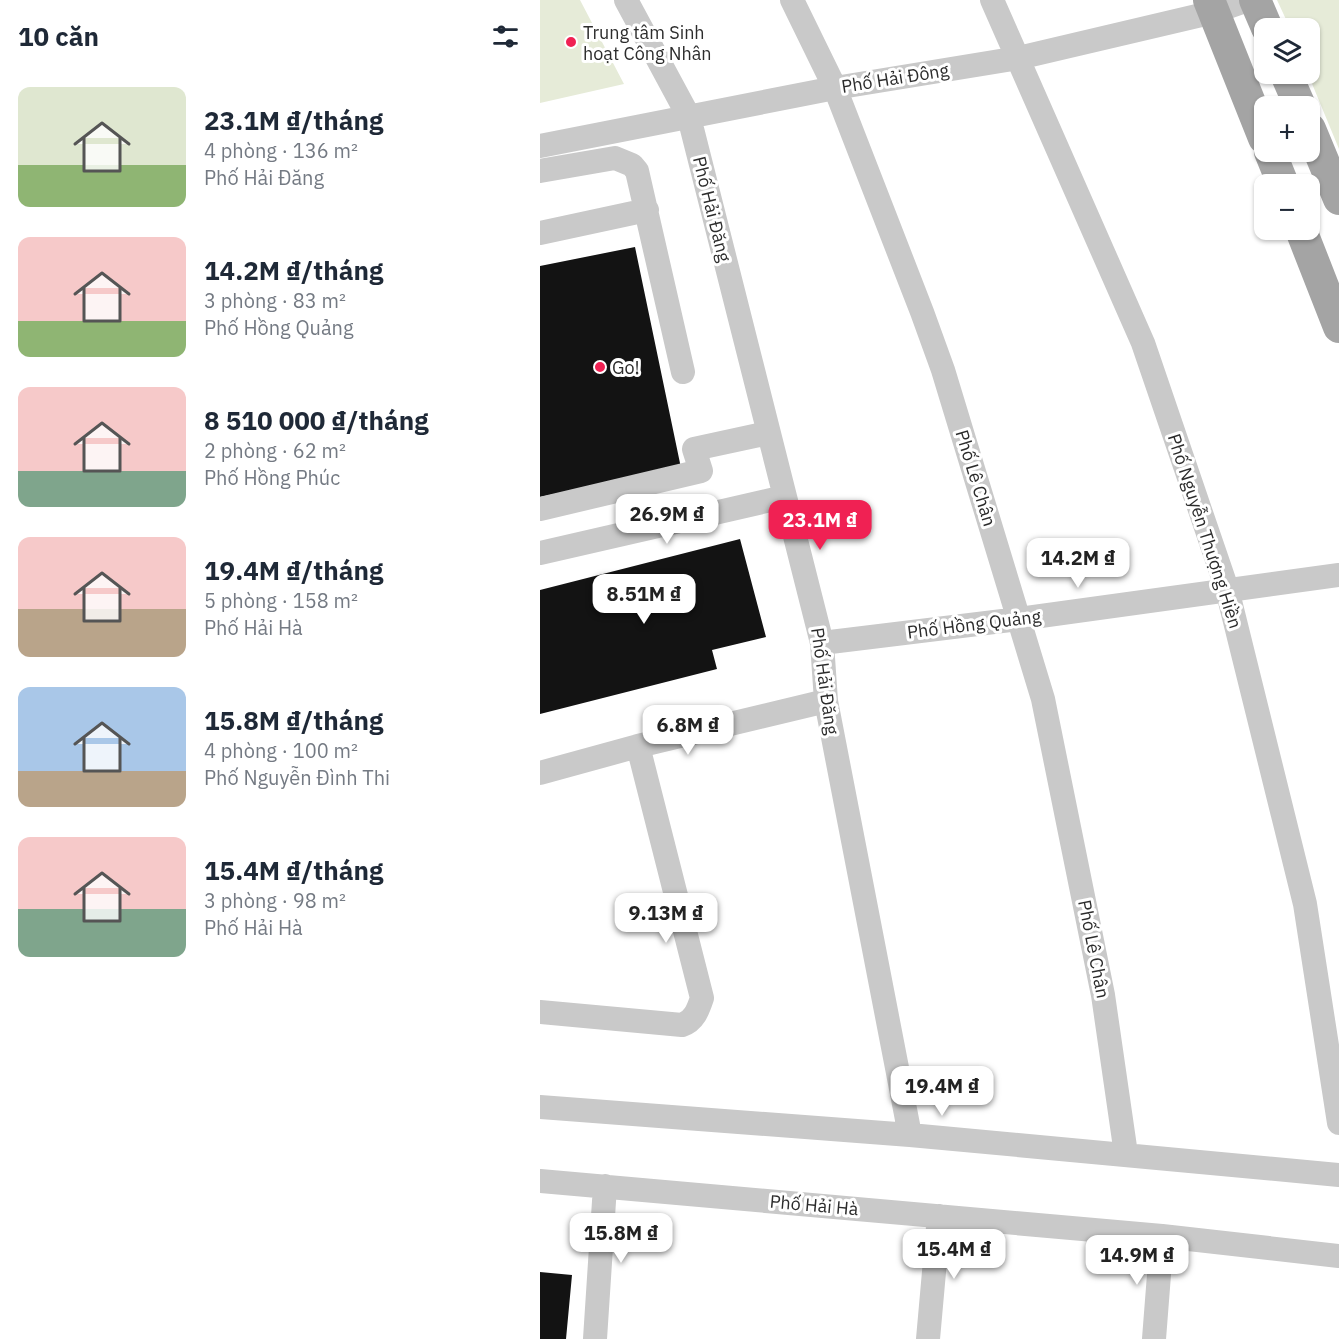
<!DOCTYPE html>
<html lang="vi">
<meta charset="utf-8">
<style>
:root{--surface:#fff;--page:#f6f6f7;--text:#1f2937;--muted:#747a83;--accent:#f02153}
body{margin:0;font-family:"IBM Plex Sans",sans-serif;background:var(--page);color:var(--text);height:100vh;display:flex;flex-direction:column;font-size:22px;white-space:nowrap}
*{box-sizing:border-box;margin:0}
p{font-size:20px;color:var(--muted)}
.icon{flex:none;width:33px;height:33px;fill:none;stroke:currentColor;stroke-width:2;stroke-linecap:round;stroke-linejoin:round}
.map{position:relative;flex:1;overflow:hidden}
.side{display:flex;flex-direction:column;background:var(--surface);width:540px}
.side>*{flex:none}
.buttons{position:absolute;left:714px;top:18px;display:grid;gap:12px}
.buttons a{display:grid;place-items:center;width:66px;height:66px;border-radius:12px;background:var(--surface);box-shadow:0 2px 4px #0004;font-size:30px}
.price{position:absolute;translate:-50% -51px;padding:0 14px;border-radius:12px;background:#fff;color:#222;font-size:20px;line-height:39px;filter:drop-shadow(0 2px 3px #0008)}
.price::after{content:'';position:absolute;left:50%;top:36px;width:18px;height:14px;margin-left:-9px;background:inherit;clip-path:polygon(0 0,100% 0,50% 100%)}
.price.current{background:var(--accent);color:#fff}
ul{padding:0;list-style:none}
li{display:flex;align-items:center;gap:18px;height:150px;padding:0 18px}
li span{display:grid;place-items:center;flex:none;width:168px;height:120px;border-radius:12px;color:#555}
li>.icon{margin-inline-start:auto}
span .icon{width:72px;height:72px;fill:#fffc;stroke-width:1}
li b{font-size:26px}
h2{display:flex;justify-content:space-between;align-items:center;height:72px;padding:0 18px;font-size:26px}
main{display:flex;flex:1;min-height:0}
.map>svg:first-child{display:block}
.green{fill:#e6ebd8}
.building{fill:#131313}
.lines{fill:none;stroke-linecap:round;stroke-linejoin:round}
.minor{stroke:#c9c9c9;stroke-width:24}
.major{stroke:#a4a4a4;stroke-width:32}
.poi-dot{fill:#f02153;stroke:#fff;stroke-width:2}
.labels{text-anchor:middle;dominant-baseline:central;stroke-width:6;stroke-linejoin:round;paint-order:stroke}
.poi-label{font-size:18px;fill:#2c2c2c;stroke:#fff;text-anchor:start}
.street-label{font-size:18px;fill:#2c2c2c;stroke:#fff}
</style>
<main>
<section class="side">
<h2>10 căn<svg class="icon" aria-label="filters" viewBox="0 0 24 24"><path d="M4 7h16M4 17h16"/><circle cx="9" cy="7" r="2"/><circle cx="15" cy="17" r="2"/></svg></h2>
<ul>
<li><span style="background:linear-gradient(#dfe7d0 65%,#8fb573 0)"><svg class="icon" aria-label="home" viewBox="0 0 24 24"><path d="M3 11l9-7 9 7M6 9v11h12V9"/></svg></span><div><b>23.1M ₫/tháng</b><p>4 phòng · 136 m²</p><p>Phố Hải Đăng</p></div></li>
<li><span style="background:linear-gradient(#f6c9c9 70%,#8fb573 0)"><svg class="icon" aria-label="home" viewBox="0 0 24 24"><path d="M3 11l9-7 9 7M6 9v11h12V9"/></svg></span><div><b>14.2M ₫/tháng</b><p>3 phòng · 83 m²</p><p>Phố Hồng Quảng</p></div></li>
<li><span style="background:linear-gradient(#f6c9c9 70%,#7fa58c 0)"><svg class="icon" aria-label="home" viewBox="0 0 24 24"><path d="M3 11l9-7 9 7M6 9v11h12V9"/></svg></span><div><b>8 510 000 ₫/tháng</b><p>2 phòng · 62 m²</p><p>Phố Hồng Phúc</p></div></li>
<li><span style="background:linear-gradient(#f6c9c9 60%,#b9a48a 0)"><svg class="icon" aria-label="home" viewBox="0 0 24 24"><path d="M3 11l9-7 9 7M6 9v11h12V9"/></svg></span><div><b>19.4M ₫/tháng</b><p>5 phòng · 158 m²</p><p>Phố Hải Hà</p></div></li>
<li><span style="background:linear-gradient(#a9c7e8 70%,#b9a48a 0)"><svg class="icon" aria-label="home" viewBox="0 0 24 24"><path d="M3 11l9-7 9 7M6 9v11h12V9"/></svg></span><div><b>15.8M ₫/tháng</b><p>4 phòng · 100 m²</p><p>Phố Nguyễn Đình Thi</p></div></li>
<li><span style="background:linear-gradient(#f6c9c9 60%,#7fa58c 0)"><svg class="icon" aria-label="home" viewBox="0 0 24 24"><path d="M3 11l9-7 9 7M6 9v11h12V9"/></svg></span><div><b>15.4M ₫/tháng</b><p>3 phòng · 98 m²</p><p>Phố Hải Hà</p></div></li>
</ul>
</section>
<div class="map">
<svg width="799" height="1339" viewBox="0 0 799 1339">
<rect width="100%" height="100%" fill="#fff"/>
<path class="green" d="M0,0H40L84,84L0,103Z
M737,0H799V149L768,74L770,28H750Z"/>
<path class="building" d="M95,247L141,468L0,497V266Z
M200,539L226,637L172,650L177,669L0,714V590Z
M0,1272L32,1275L26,1339H0Z"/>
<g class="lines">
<path class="minor" d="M86,0L149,117L282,643L286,701L370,1135
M252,0L295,88L382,312L403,370L503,699L563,995L586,1154
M452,0L603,343L687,589L765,904L799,1123
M0,146L295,88L478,58L674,12L708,0
M0,171L75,158L92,165L97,171L143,372
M0,233L107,210
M0,509L161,471L154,449L228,433
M0,553L244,497
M282,643L479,619L799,575
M0,773L98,746L286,701
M0,1012L142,1025C154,1021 158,1010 162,998L98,746
M0,1107L370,1135L799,1175
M0,1181L622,1236L799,1256
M55,1339L65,1186
M388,1339L399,1216
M614,1339L622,1236"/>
<path class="major" d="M669,0L724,138
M715,0L727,28
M746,74L760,106
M770,129L799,199
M730,152L743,184
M761,230L799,327"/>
</g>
<g class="poi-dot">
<circle cx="31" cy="42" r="6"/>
<circle cx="60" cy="367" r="6"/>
</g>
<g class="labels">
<g class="poi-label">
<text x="43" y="32">Trung tâm Sinh<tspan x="43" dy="21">hoạt Công Nhân</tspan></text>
<text x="72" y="367">Go!</text>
</g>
<g class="street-label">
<text transform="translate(355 78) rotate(-9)">Phố Hải Đông</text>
<text transform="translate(172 209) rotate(76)">Phố Hải Đăng</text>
<text transform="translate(436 478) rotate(73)">Phố Lê Chân</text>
<text transform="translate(665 531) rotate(72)">Phố Nguyễn Thượng Hiền</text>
<text transform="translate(434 624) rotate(-7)">Phố Hồng Quảng</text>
<text transform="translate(285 681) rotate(82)">Phố Hải Đăng</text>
<text transform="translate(554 949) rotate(79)">Phố Lê Chân</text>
<text transform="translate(274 1205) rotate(5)">Phố Hải Hà</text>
</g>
</g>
</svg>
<div class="buttons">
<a><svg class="icon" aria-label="layers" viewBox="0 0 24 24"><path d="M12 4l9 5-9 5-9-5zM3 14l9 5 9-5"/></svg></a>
<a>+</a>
<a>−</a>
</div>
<b class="price" style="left:127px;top:545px">26.9M ₫</b>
<b class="price current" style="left:280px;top:551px">23.1M ₫</b>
<b class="price" style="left:538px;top:589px">14.2M ₫</b>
<b class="price" style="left:104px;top:625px">8.51M ₫</b>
<b class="price" style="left:148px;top:756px">6.8M ₫</b>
<b class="price" style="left:126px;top:944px">9.13M ₫</b>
<b class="price" style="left:402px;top:1117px">19.4M ₫</b>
<b class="price" style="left:81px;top:1264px">15.8M ₫</b>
<b class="price" style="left:414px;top:1280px">15.4M ₫</b>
<b class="price" style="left:597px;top:1286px">14.9M ₫</b>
</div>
</main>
